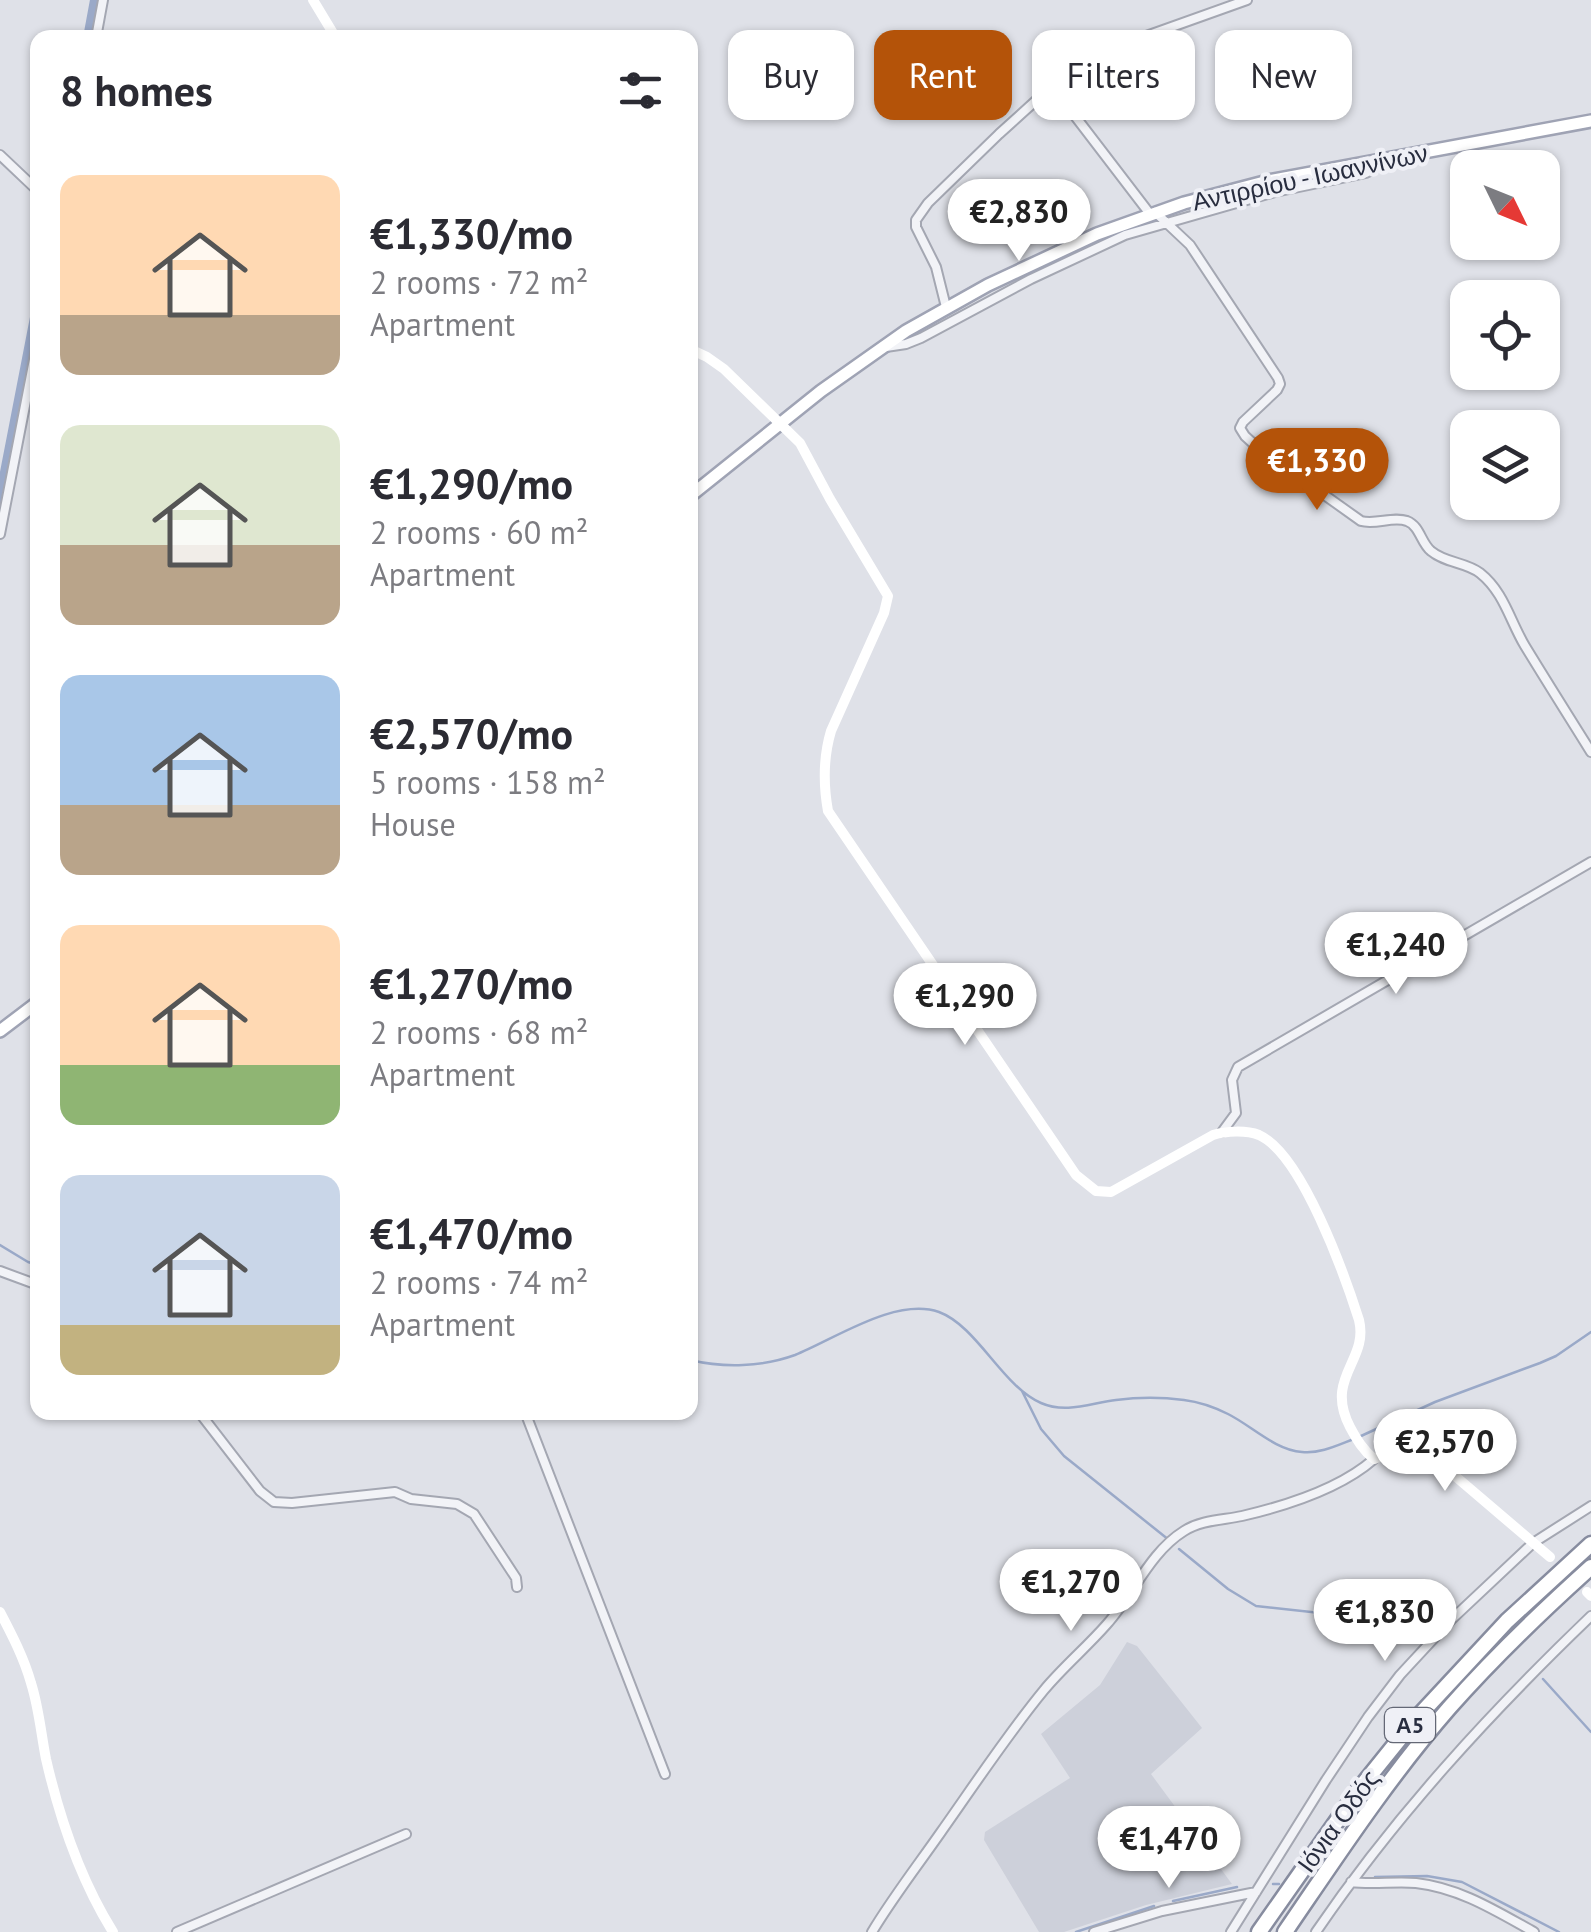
<!DOCTYPE html>
<meta charset="utf-8">
<style>
:root{--surface:#fff;--page:#f7f7f7;--text:#2b2b33;--muted:#7c7c81;--accent:#b45309}
body{margin:0;font-family:"PT Sans",sans-serif;background:var(--page);color:var(--text);height:100vh;display:flex;flex-direction:column;font-size:38px;white-space:nowrap}
*{box-sizing:border-box;margin:0}
p{font-size:32px;color:var(--muted)}
.icon{flex:none;width:55px;height:55px;fill:none;stroke:currentColor;stroke-width:2;stroke-linecap:round;stroke-linejoin:round}
.map{position:relative;flex:1;overflow:hidden}
.side{position:absolute;left:30px;top:30px;width:668px;height:1390px;display:flex;flex-direction:column;background:var(--surface);border-radius:20px;box-shadow:0 2px 8px #0004}
.side>*{flex:none}
.banner{position:absolute;left:728px;top:30px;width:712px;height:90px;display:flex;gap:20px}
.needle{width:65px;rotate:133deg}
.fabs{position:absolute;left:1450px;top:150px;display:grid;gap:20px}
.fabs a{display:grid;place-items:center;width:110px;height:110px;border-radius:20px;background:var(--surface);box-shadow:0 2px 8px #0004;font-size:50px}
.price{position:absolute;translate:-50% -85px;padding:0 22px;border-radius:35px;background:#fff;color:#222;font-size:32px;line-height:65px;filter:drop-shadow(0 2px 5px #0008)}
.price::after{content:'';position:absolute;left:50%;top:60px;width:30px;height:22px;margin-left:-15px;background:inherit;clip-path:polygon(0 0,100% 0,50% 100%)}
.price.active{background:var(--accent);color:#fff}
ul{padding:0;list-style:none}
li{display:flex;align-items:center;gap:30px;height:250px;padding:0 30px}
li span{display:grid;place-items:center;flex:none;width:280px;height:200px;border-radius:20px;color:#555}
li>.icon{margin-inline-start:auto}
span .icon{width:120px;height:120px;fill:#fffc;stroke-width:1}
li b{font-size:42px}
h2{display:flex;justify-content:space-between;align-items:center;height:120px;padding:0 30px;font-size:42px}
.chip{padding:0 35px;border-radius:20px;background:var(--surface);box-shadow:0 2px 8px #0004;font-size:35px;line-height:90px}
.chip.active{background:var(--accent);color:#fff}
.map>svg:first-child{display:block}
.built{fill:#cdd0da}
.lines{fill:none;stroke-linecap:round;stroke-linejoin:round}
.stream{stroke:#9aa9c8;stroke-width:2.5}
.canal{stroke:#9aa9c8;stroke-width:10}
.street-casing{stroke:#a4a7b2;stroke-width:12}
.primary-casing{stroke:#9fa3b4;stroke-width:16}
.highway-casing{stroke:#878c9f;stroke-width:19}
.street{stroke:#f2f3f7;stroke-width:8}
.secondary{stroke:#fff;stroke-width:10}
.primary{stroke:#fff;stroke-width:11}
.highway{stroke:#fff;stroke-width:14}
.labels{text-anchor:middle;dominant-baseline:central;stroke-width:8;stroke-linejoin:round;paint-order:stroke}
.shield{fill:#eff0f6;stroke:#646876;stroke-width:2.5}
.shield-label{font-size:22px;font-weight:bold;fill:#282d3f}
.street-label{font-size:25px;fill:#282d3f;stroke:#eff0f6}
</style>
<div class="map">
<svg width="1591" height="1932" viewBox="0 0 1591 1932">
<rect width="100%" height="100%" fill="#dfe1e8"/>
<path class="built" d="M1127,1642L1137,1646L1202,1728L1151,1774L1232,1884L1146,1905L1064,1932H1039L984,1840L985,1832L1070,1778L1041,1734L1100,1685Z"/>
<g class="lines">
<path class="stream" d="M0,1245L28,1262L38,1265
M690,1360C724,1368 762,1367 795,1355C835,1339 895,1297 939,1312C977,1326 1003,1387 1041,1403C1066,1414 1091,1403 1116,1400C1138,1397 1162,1397 1184,1400C1200,1402 1214,1407 1228,1414C1252,1426 1275,1450 1302,1452C1320,1454 1338,1445 1354,1439
M1022,1391L1041,1429L1064,1456L1169,1540
M1361,1436L1435,1402L1540,1363L1556,1356L1591,1332
M1179,1549L1228,1589L1256,1606L1439,1626
M1543,1679L1591,1732
M1375,1877L1427,1876L1462,1882L1559,1932
M1273,1884H1279
M1173,1901L1237,1887
M1076,1932L1154,1906"/>
<path class="canal" d="M88,38L95,0
M0,498L38,302"/>
<defs>
<path id="street" d="M96,38L103,0
M0,155L38,191
M1155,212L1190,245L1278,378L1280,384L1277,390L1243,422L1240,428L1245,436L1257,447L1361,521C1376,525 1393,516 1407,521C1420,526 1421,543 1431,551C1445,563 1466,562 1480,573C1504,592 1510,621 1525,646C1547,682 1569,717 1591,752
M1150,214L1052,86L1081,65L1107,50L1247,0
M946,307L936,267L916,227V220L928,203L999,134L1052,86
M886,347L906,344L921,338L1031,279L1125,235L1275,192L1366,173L1385,163
M0,534L38,339
M1222,1132L1236,1113L1232,1080L1238,1067L1591,862
M0,1271L38,1285
M199,1412L260,1491L274,1502L292,1503L395,1492L411,1499L457,1504L474,1514L516,1578L517,1587
M525,1412L665,1774
M1351,1882C1373,1885 1394,1881 1416,1883C1460,1888 1496,1911 1534,1932
M177,1932L406,1834
M872,1932C893,1897 918,1865 941,1832C975,1784 1007,1735 1044,1690C1063,1667 1087,1647 1107,1624C1133,1595 1150,1552 1184,1531C1201,1520 1223,1520 1242,1516C1285,1506 1341,1488 1374,1459
M1094,1932L1162,1911L1256,1892
M1231,1932L1326,1780L1368,1717L1400,1675L1451,1620L1533,1543L1591,1506
M1316,1932C1395,1816 1490,1713 1591,1616"/>
<path id="primary" d="M690,496L821,391L906,331L988,285L1097,234L1184,203L1268,181L1591,121
M0,1031L38,1002"/>
<path id="highway" d="M1259,1932L1360,1788L1414,1721L1507,1621L1591,1544
M1285,1932C1337,1856 1388,1778 1449,1708C1493,1658 1541,1612 1591,1567"/>
</defs>
<use href="#street" class="street-casing"/>
<use href="#primary" class="primary-casing"/>
<use href="#highway" class="highway-casing"/>
<use href="#street" class="street"/>
<path class="secondary" d="M313,0L336,38
M690,349L707,357L724,369L800,443L830,499L888,596L884,613L831,731C823,758 823,783 828,811L1076,1175L1096,1191L1111,1192L1213,1135C1226,1131 1246,1130 1259,1135C1302,1154 1345,1276 1359,1320C1369,1361 1324,1377 1350,1427C1357,1440 1363,1450 1374,1459C1401,1448 1416,1447 1441,1464L1550,1557
M1587,1592L1591,1596
M0,1612C12,1635 24,1658 31,1683C39,1708 41,1734 46,1759C60,1820 80,1879 113,1932"/>
<use href="#primary" class="primary"/>
<use href="#highway" class="highway"/>
</g>
<g class="labels">
<rect class="shield" x="1385" y="1708" width="50" height="34" rx="8"/>
<g class="shield-label">
<text x="1410" y="1725">Α5</text>
</g>
<g class="street-label">
<text transform="translate(1310 177) rotate(-12)">Αντιρρίου - Ιωαννίνων</text>
<text transform="translate(1338 1821) rotate(-54)">Ιόνια Οδός</text>
</g>
</g>
</svg>
<div class="fabs">
<a><svg class="needle" viewBox="-14 -14 28 28"><path d="M0-13l5 13h-10z" fill="#e53935"/><path d="M0 13l5-13h-10z" fill="#7c7c81"/></svg></a>
<a><svg class="icon" aria-label="locate" viewBox="0 0 24 24"><circle cx="12" cy="12" r="6"/><path d="M12 2v4M12 18v4M2 12h4M18 12h4"/></svg></a>
<a><svg class="icon" aria-label="layers" viewBox="0 0 24 24"><path d="M12 4l9 5-9 5-9-5zM3 14l9 5 9-5"/></svg></a>
</div>
<b class="price" style="left:1019px;top:264px">€2,830</b>
<b class="price active" style="left:1317px;top:513px">€1,330</b>
<b class="price" style="left:1396px;top:997px">€1,240</b>
<b class="price" style="left:965px;top:1048px">€1,290</b>
<b class="price" style="left:1445px;top:1494px">€2,570</b>
<b class="price" style="left:1071px;top:1634px">€1,270</b>
<b class="price" style="left:1385px;top:1664px">€1,830</b>
<b class="price" style="left:1169px;top:1891px">€1,470</b>
<div class="banner">
<a class="chip">Buy</a>
<a class="chip active">Rent</a>
<a class="chip">Filters</a>
<a class="chip">New</a>
</div>
<section class="side">
<h2>8 homes<svg class="icon" aria-label="filters" viewBox="0 0 24 24"><path d="M4 7h16M4 17h16"/><circle cx="9" cy="7" r="2"/><circle cx="15" cy="17" r="2"/></svg></h2>
<ul>
<li><span style="background:linear-gradient(#ffd9b3 70%,#b9a48a 0)"><svg class="icon" aria-label="home" viewBox="0 0 24 24"><path d="M3 11l9-7 9 7M6 9v11h12V9"/></svg></span><div><b>€1,330/mo</b><p>2 rooms · 72 m²</p><p>Apartment</p></div></li>
<li><span style="background:linear-gradient(#dfe7d0 60%,#b9a48a 0)"><svg class="icon" aria-label="home" viewBox="0 0 24 24"><path d="M3 11l9-7 9 7M6 9v11h12V9"/></svg></span><div><b>€1,290/mo</b><p>2 rooms · 60 m²</p><p>Apartment</p></div></li>
<li><span style="background:linear-gradient(#a9c7e8 65%,#b9a48a 0)"><svg class="icon" aria-label="home" viewBox="0 0 24 24"><path d="M3 11l9-7 9 7M6 9v11h12V9"/></svg></span><div><b>€2,570/mo</b><p>5 rooms · 158 m²</p><p>House</p></div></li>
<li><span style="background:linear-gradient(#ffd9b3 70%,#8fb573 0)"><svg class="icon" aria-label="home" viewBox="0 0 24 24"><path d="M3 11l9-7 9 7M6 9v11h12V9"/></svg></span><div><b>€1,270/mo</b><p>2 rooms · 68 m²</p><p>Apartment</p></div></li>
<li><span style="background:linear-gradient(#c9d6e8 75%,#c2b280 0)"><svg class="icon" aria-label="home" viewBox="0 0 24 24"><path d="M3 11l9-7 9 7M6 9v11h12V9"/></svg></span><div><b>€1,470/mo</b><p>2 rooms · 74 m²</p><p>Apartment</p></div></li>
</ul>
</section>
</div>
